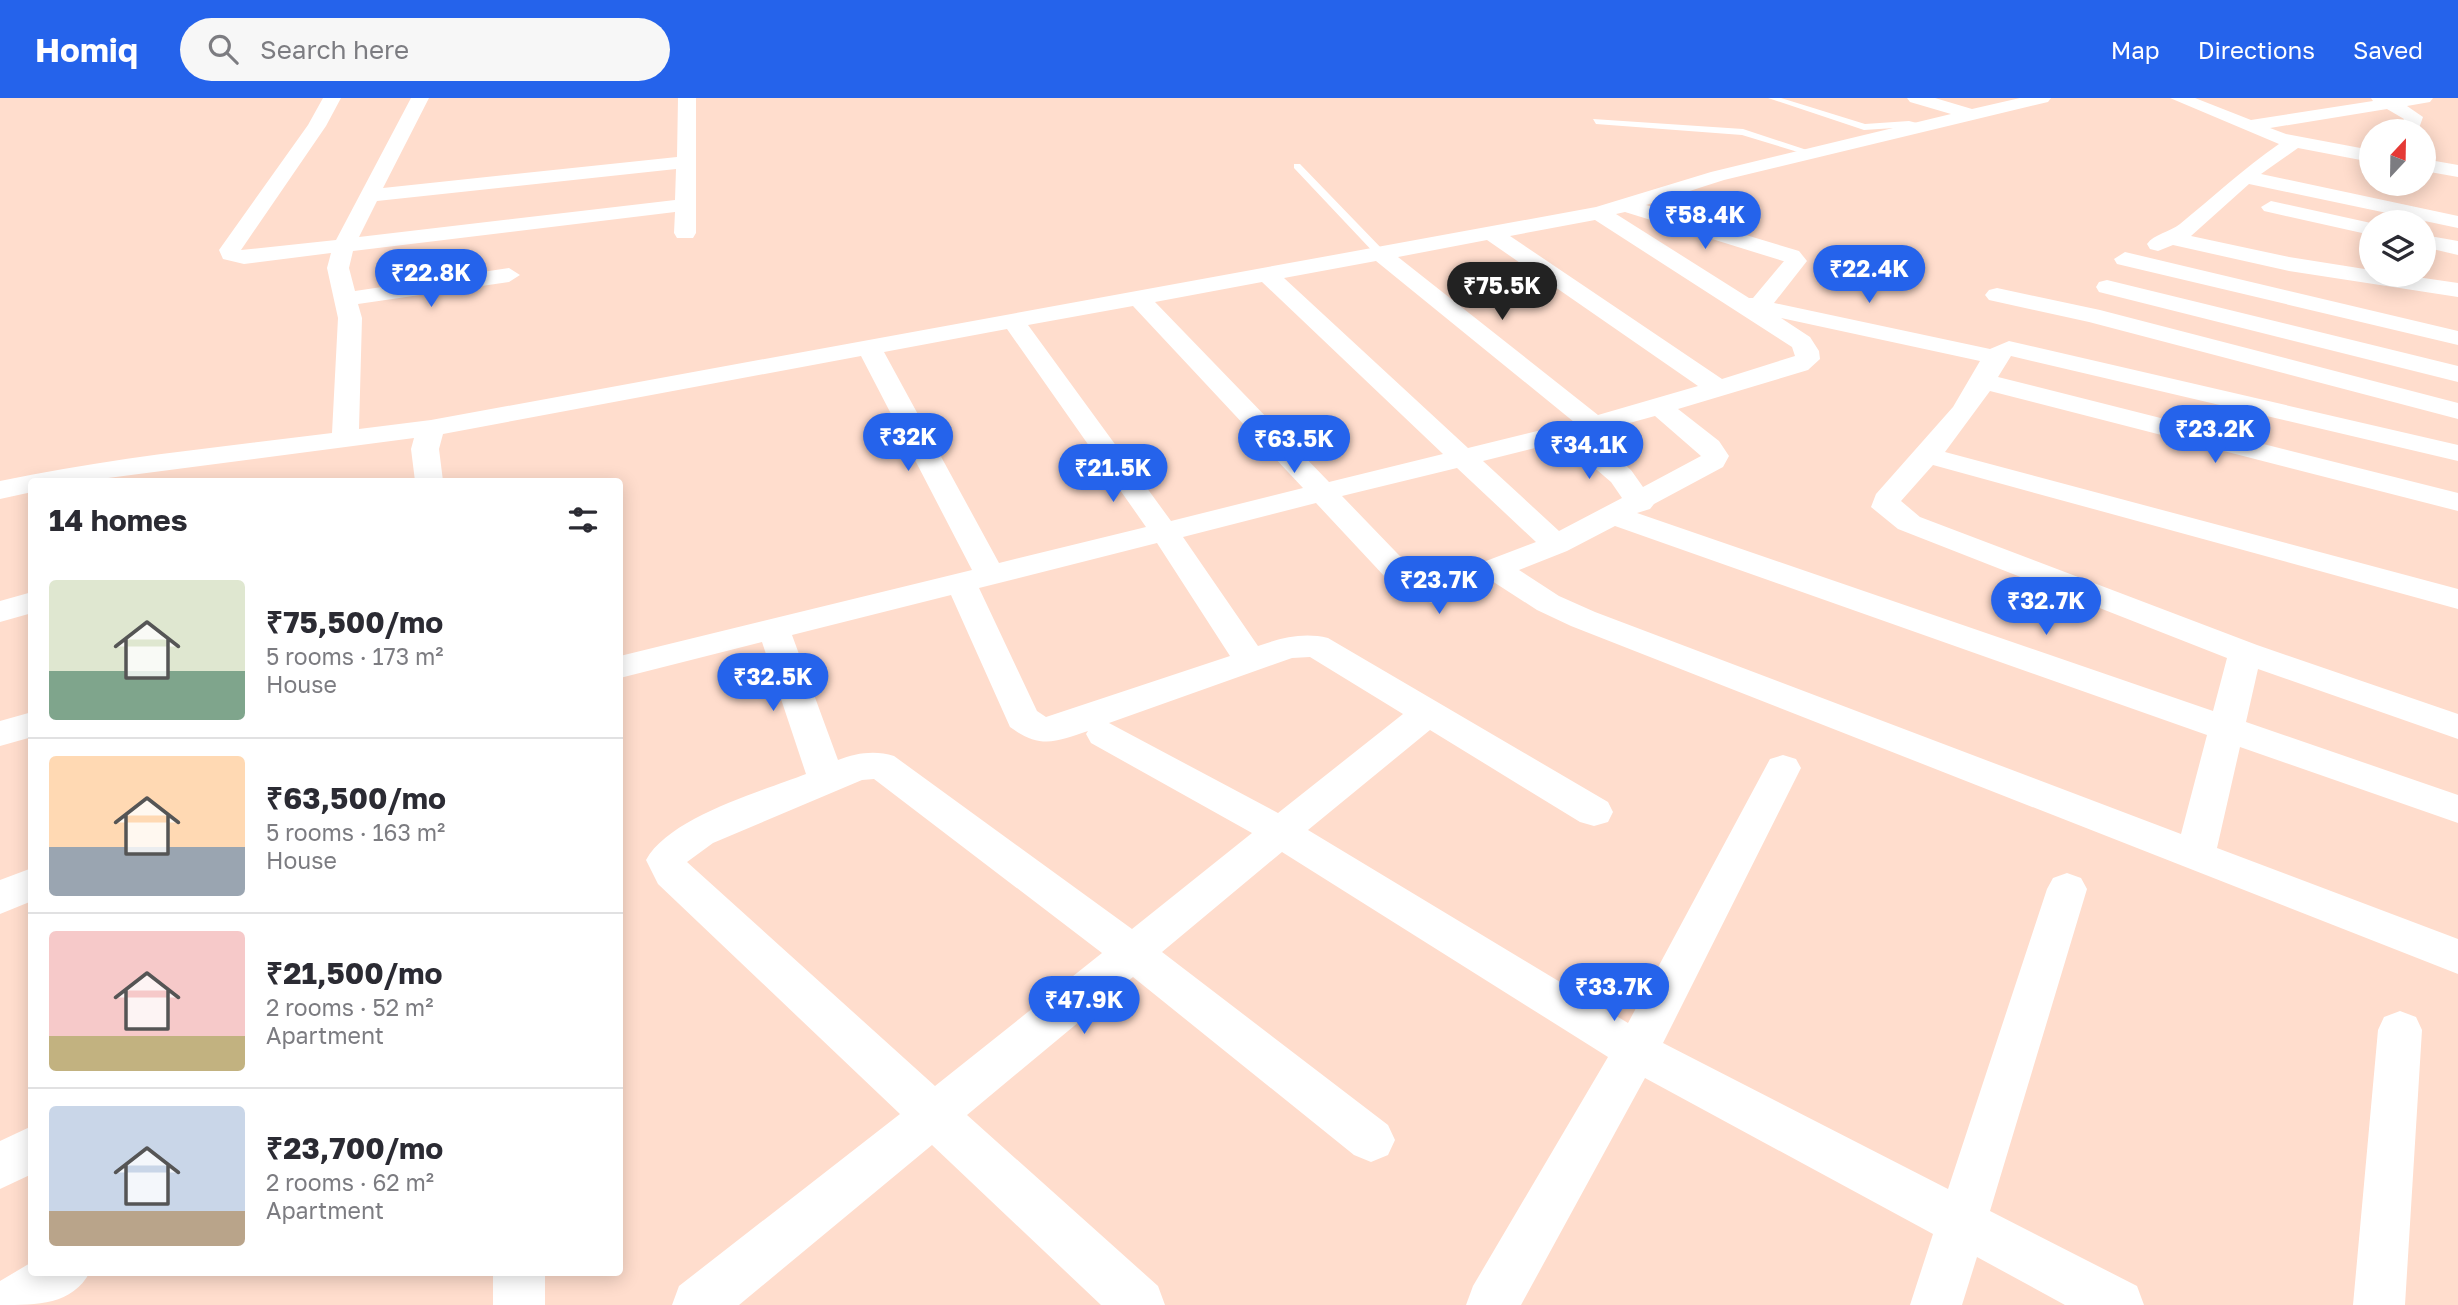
<!DOCTYPE html>
<meta charset="utf-8">
<style>
:root{--surface:#fff;--page:#f7f7f7;--text:#2b2b33;--muted:#7c7c81;--line:#e1e1e2;--accent:#2563eb}
body{margin:0;font-family:"Golos Text",sans-serif;background:var(--page);color:var(--text);height:100vh;display:flex;flex-direction:column;font-size:26px;white-space:nowrap}
*{box-sizing:border-box;margin:0}
p{font-size:23px;color:var(--muted)}
.icon{flex:none;width:38px;height:38px;fill:none;stroke:currentColor;stroke-width:2;stroke-linecap:round;stroke-linejoin:round}
.map{position:relative;flex:1;overflow:hidden}
.details{position:absolute;left:28px;top:380px;width:595px;height:798px;display:flex;flex-direction:column;background:var(--surface);border-radius:7px;box-shadow:0 4px 18px #0003}
.details>*{flex:none}
.needle{width:46px;rotate:22deg}
.tools{position:absolute;left:2359px;top:21px;display:grid;gap:14px}
.tools a{display:grid;place-items:center;width:77px;height:77px;border-radius:50%;background:var(--surface);box-shadow:0 4px 18px #0003;font-size:35px}
.price{position:absolute;translate:-50% -60px;padding:0 16px;border-radius:24px;background:var(--accent);color:#fff;font-size:23px;line-height:46px;filter:drop-shadow(0 2px 4px #0008)}
.price::after{content:'';position:absolute;left:50%;top:42px;width:21px;height:16px;margin-left:-10px;background:inherit;clip-path:polygon(0 0,100% 0,50% 100%)}
.price.on{background:#222;color:#fff}
ul{padding:0;list-style:none}
li{display:flex;align-items:center;gap:21px;height:175px;padding:0 21px}
li+li{border-top:2px solid var(--line)}
li span{display:grid;place-items:center;flex:none;width:196px;height:140px;border-radius:7px;color:#555}
li>.icon{margin-inline-start:auto}
span .icon{width:84px;height:84px;fill:#fffc;stroke-width:1}
li b{font-size:30px}
h2{display:flex;justify-content:space-between;align-items:center;height:84px;padding:0 21px;font-size:30px}
header{display:flex;align-items:center;gap:42px;box-sizing:border-box;height:98px;padding:0 35px;background:var(--accent);color:#fff}
header strong{font-size:33px}
nav{display:flex;gap:38px;margin-inline-start:auto;font-size:24px}
.search{width:490px;height:63px;background:var(--page);display:flex;align-items:center;gap:18px;box-sizing:border-box;padding:0 24px;border-radius:38px;color:var(--muted);font-size:26px}
.map>svg:first-child{display:block}
.lines{fill:none;stroke-linecap:round;stroke-linejoin:round}
.service{fill:#fff;fill-rule:evenodd}
.minor{fill:#fff;fill-rule:evenodd}
</style>
<header>
<strong>Homiq</strong>
<div class="search"><svg class="icon" aria-label="search" viewBox="0 0 24 24"><circle cx="10" cy="10" r="6"/><path d="M15 15l6 6"/></svg>Search here</div>
<nav><a>Map</a><a>Directions</a><a>Saved</a></nav>
</header>
<div class="map">
<svg width="2458" height="1207" viewBox="0 0 2458 1207">
<rect width="100%" height="100%" fill="#ffddcd"/>
<g class="lines">
<path class="service" d="M1768,0H1781L1865,26L1909,23L1933,29L1928,32L1909,29L1864,32Z
M1593,21L1743,31L1819,56L1811,58L1742,37L1596,26Z
M1294,66H1300L1385,154V158H1377L1294,70Z"/>
<path class="minor" d="M323,0H341L326,28L241,152L336,142L411,0H429L383,90L677,59L678,0H696V135L693,140H677L674,135L675,114L353,153L349,170L355,193L509,170L520,177L509,184L358,206L362,220L359,331L431,322L1596,109L1711,74L1951,16L1910,4L1907,0H1935L1972,11L2020,0H2051L2048,4L1724,82L1646,107L1799,153L1807,163L1774,205L1990,251L2009,243L2458,347V363L2011,258L1998,279L2458,395V413L1990,293L1945,354L2458,491V511L1933,367L1901,403L1920,419L2257,547L2458,616V641L2258,571L2246,624L2458,697V725L2240,649L2217,750L2458,841V876L1571,528L1537,512L1492,483L1432,505L1400,495L1316,405L1183,439L1258,548C1281,540 1303,534 1328,540L1608,704L1613,714L1608,724L1594,728L1580,724L1430,632L1308,732L1628,925L1770,661L1783,657L1796,661L1801,670L1663,945L1948,1091L2047,791L2053,780L2067,775L2081,780L2087,791L1990,1113L2137,1188L2144,1207H2065L1977,1159L1962,1207H1910L1933,1136L1645,980L1521,1207H1466L1473,1188L1608,959L1282,754L1162,854L1388,1027L1395,1042L1388,1057L1371,1064L1354,1057L1133,879L967,1017L1158,1188L1165,1207H1101L932,1047L739,1207H672L679,1188L900,1016L658,786L646,762C670,719 760,694 806,676L762,544L620,580V558L972,472L861,258L443,336L439,351L443,383H415L411,351L414,340L85,383H32V394L0,401V383C109,360 221,349 332,335L338,220L327,170L331,155L244,166L223,161L219,152L308,27ZM676,71L675,102L359,139L377,103ZM1625,114L1783,163H1784L1753,200H1749L1616,116ZM1595,122L1792,249L1795,258L1722,281L1510,138ZM1487,142L1698,288L1598,317L1398,159ZM1376,163L1574,324L1468,350L1284,180ZM1262,184L1443,356L1329,384L1155,204ZM1133,208L1303,390L1171,423L1028,227ZM1781,220L1980,263L1953,309L1876,396L1871,409L1898,431L2227,560L2213,613L1637,415L1650,411L1654,406L1723,369L1729,358L1719,343L1678,311L1808,272L1820,261L1819,253L1810,239ZM1007,231L1146,429L999,465L884,254ZM1655,318L1701,358L1643,389L1631,372L1589,336ZM1563,343L1611,384L1622,400L1559,433L1483,363ZM1457,370L1536,444L1431,484L1422,481L1342,398ZM1615,428L2207,637L2181,736L1595,514L1559,498L1519,472L1567,453ZM1157,445L1230,558L1046,619L1037,613L979,490ZM951,497L1010,629C1040,651 1056,644 1088,633L1086,636L1091,645L1252,735L1132,831L894,658C875,652 856,655 838,662L792,537ZM1310,559L1403,616L1278,715L1109,625L1292,560ZM874,681L1102,855L935,988L687,764L713,745L862,682Z
M2170,0H2195L2251,22L2373,3L2371,0H2433L2430,4L2407,8L2423,19L2418,33H2400L2404,21L2387,11L2270,30L2286,36L2371,52V64L2298,50L2261,76L2458,118V130L2249,86L2191,138L2289,159L2371,172V177H2403L2458,185V199L2289,173L2173,147L2158,153L2150,151L2147,146C2154,136 2170,134 2180,126C2213,99 2243,71 2279,46Z
M2424,61L2458,67V79L2424,73Z
M2271,103L2371,125V137L2264,113L2261,109Z
M2424,137L2458,143V157L2424,149Z
M2125,154L2458,233V247L2117,166L2114,161Z
M2107,182L2458,268V284L2099,194L2096,189L2099,184Z
M1997,190L2100,212L2458,305V321L2089,224L1989,202L1985,197L1989,192Z
M32,494V515L0,524V503Z
M32,614V639L0,648V623Z
M32,770V803L0,816V782Z
M2400,913L2416,919L2422,932L2405,1207H2353L2378,932L2384,919Z
M32,1028V1076L0,1091V1043Z
M32,1164V1174H90C72,1207 38,1207 0,1207V1183Z
M493,1174H545V1207H493Z"/>
</g>
</svg>
<div class="tools">
<a><svg class="needle" viewBox="-14 -14 28 28"><path d="M0-13l5 13h-10z" fill="#e53935"/><path d="M0 13l5-13h-10z" fill="#7c7c81"/></svg></a>
<a><svg class="icon" aria-label="layers" viewBox="0 0 24 24"><path d="M12 4l9 5-9 5-9-5zM3 14l9 5 9-5"/></svg></a>
</div>
<b class="price" style="left:1705px;top:153px">₹58.4K</b>
<b class="price" style="left:1869px;top:207px">₹22.4K</b>
<b class="price" style="left:431px;top:211px">₹22.8K</b>
<b class="price on" style="left:1502px;top:224px">₹75.5K</b>
<b class="price" style="left:2215px;top:367px">₹23.2K</b>
<b class="price" style="left:908px;top:375px">₹32K</b>
<b class="price" style="left:1294px;top:377px">₹63.5K</b>
<b class="price" style="left:1589px;top:383px">₹34.1K</b>
<b class="price" style="left:1113px;top:406px">₹21.5K</b>
<b class="price" style="left:1439px;top:518px">₹23.7K</b>
<b class="price" style="left:2046px;top:539px">₹32.7K</b>
<b class="price" style="left:773px;top:615px">₹32.5K</b>
<b class="price" style="left:1614px;top:925px">₹33.7K</b>
<b class="price" style="left:1084px;top:938px">₹47.9K</b>
<section class="details">
<h2>14 homes<svg class="icon" aria-label="filters" viewBox="0 0 24 24"><path d="M4 7h16M4 17h16"/><circle cx="9" cy="7" r="2"/><circle cx="15" cy="17" r="2"/></svg></h2>
<ul>
<li><span style="background:linear-gradient(#dfe7d0 65%,#7fa58c 0)"><svg class="icon" aria-label="home" viewBox="0 0 24 24"><path d="M3 11l9-7 9 7M6 9v11h12V9"/></svg></span><div><b>₹75,500/mo</b><p>5 rooms · 173 m²</p><p>House</p></div></li>
<li><span style="background:linear-gradient(#ffd9b3 65%,#9aa5b1 0)"><svg class="icon" aria-label="home" viewBox="0 0 24 24"><path d="M3 11l9-7 9 7M6 9v11h12V9"/></svg></span><div><b>₹63,500/mo</b><p>5 rooms · 163 m²</p><p>House</p></div></li>
<li><span style="background:linear-gradient(#f6c9c9 75%,#c2b280 0)"><svg class="icon" aria-label="home" viewBox="0 0 24 24"><path d="M3 11l9-7 9 7M6 9v11h12V9"/></svg></span><div><b>₹21,500/mo</b><p>2 rooms · 52 m²</p><p>Apartment</p></div></li>
<li><span style="background:linear-gradient(#c9d6e8 75%,#b9a48a 0)"><svg class="icon" aria-label="home" viewBox="0 0 24 24"><path d="M3 11l9-7 9 7M6 9v11h12V9"/></svg></span><div><b>₹23,700/mo</b><p>2 rooms · 62 m²</p><p>Apartment</p></div></li>
</ul>
</section>
</div>
